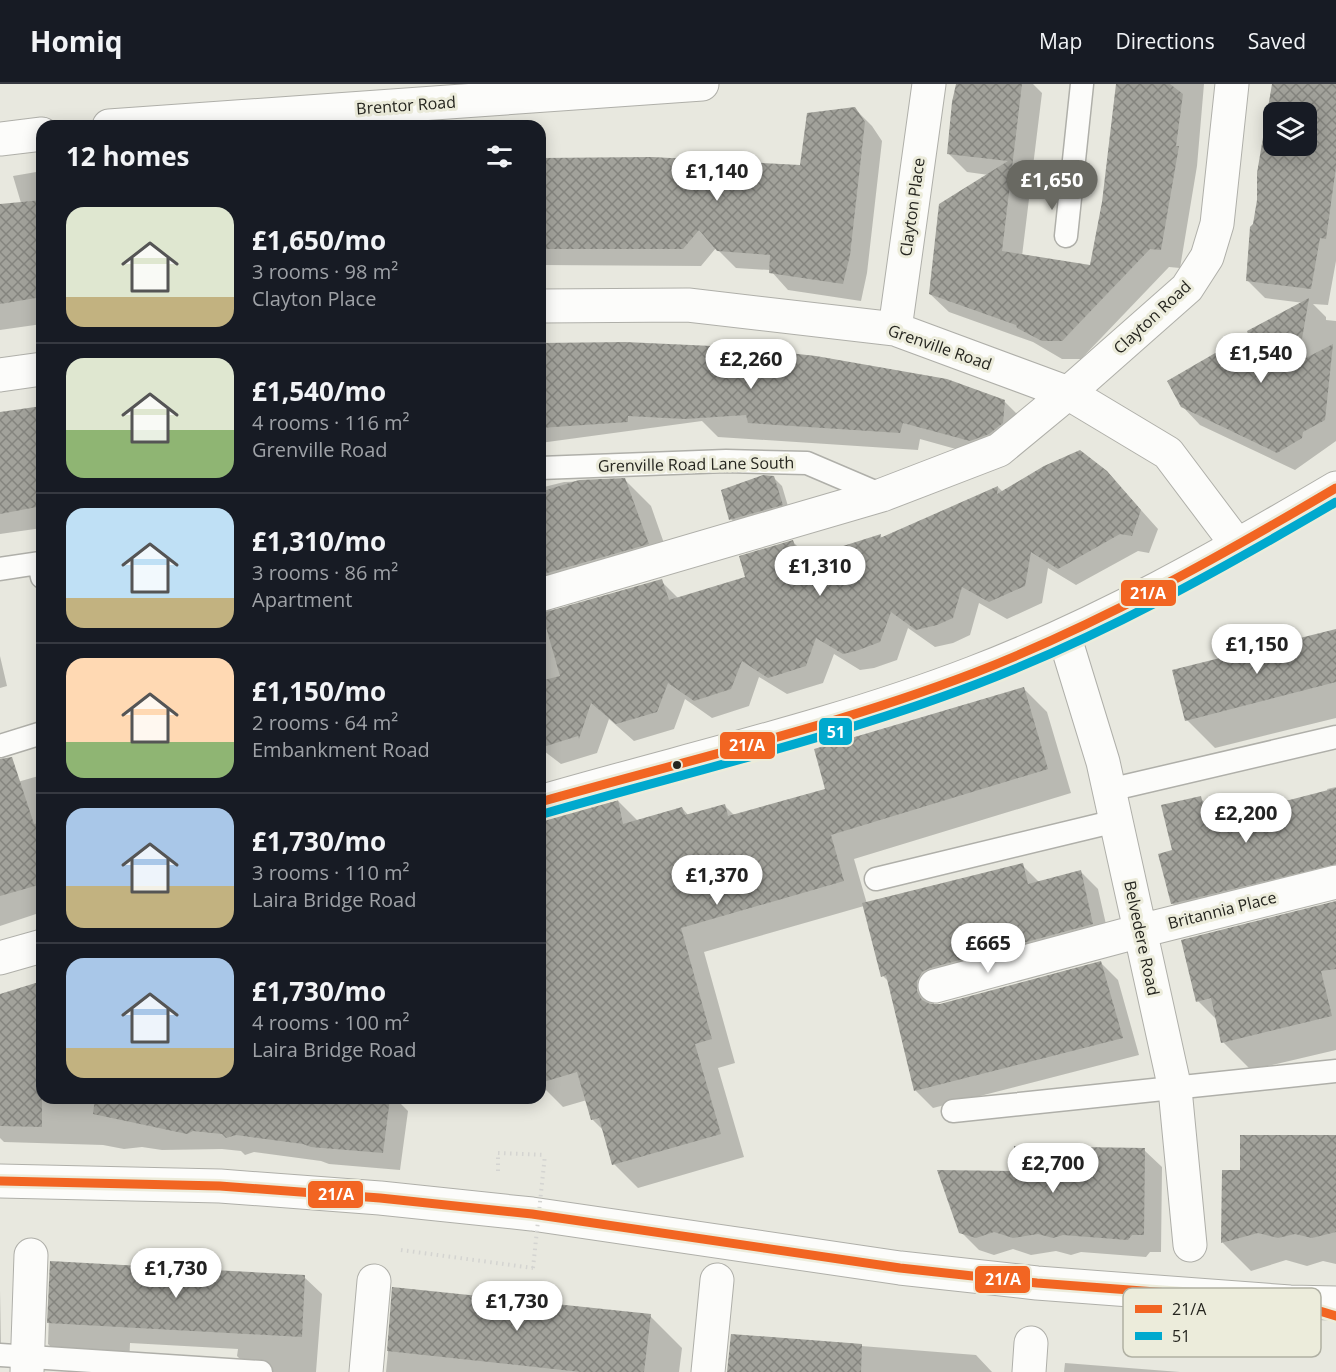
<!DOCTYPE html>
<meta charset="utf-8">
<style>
:root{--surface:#171b24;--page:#20242c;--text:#f1f3f6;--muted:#9ea1a6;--line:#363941;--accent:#696962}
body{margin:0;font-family:"Open Sans",sans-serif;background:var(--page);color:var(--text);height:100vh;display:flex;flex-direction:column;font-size:22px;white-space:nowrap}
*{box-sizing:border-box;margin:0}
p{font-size:20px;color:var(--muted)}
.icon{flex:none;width:33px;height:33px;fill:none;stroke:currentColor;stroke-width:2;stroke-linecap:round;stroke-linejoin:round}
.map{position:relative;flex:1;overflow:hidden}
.drawer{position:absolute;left:36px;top:36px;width:510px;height:984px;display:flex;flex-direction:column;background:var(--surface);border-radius:18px;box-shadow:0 3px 15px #0003}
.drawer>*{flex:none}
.tools{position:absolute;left:1263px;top:18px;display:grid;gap:12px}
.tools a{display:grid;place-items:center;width:54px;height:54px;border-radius:12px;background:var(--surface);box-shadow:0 3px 15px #0003;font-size:30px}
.price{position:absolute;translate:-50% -51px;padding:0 14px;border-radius:21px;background:#fff;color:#222;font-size:20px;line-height:39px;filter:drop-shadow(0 2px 3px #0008)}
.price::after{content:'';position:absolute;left:50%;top:36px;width:18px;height:14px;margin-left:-9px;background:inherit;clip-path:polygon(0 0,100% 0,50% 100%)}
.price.current{background:var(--accent);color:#fff}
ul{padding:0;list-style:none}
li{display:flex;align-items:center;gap:18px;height:150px;padding:0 30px}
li+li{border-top:2px solid var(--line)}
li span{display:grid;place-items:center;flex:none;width:168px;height:120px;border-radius:18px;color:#555}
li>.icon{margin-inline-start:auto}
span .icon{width:72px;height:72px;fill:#fffc;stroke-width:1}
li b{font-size:26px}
h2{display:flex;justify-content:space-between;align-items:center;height:72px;padding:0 30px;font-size:26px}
header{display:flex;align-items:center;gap:36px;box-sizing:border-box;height:84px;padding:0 30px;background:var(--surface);border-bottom:2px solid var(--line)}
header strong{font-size:28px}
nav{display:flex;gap:33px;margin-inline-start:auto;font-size:21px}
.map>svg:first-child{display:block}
.shadow{fill:#0003;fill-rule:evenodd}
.building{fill:url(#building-cross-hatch);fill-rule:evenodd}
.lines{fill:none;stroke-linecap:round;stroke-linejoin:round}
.lane-casing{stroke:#afafa9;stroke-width:25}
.street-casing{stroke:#afafa9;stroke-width:35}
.primary-casing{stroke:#afafa9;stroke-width:35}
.path{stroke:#d4d4d1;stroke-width:4;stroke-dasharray:1.5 4.5;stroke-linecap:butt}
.lane{stroke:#fcfcfa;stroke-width:22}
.street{stroke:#fcfcfa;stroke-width:33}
.primary{stroke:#fcfcfa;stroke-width:33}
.path-bridge{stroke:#d4d4d1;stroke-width:4;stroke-dasharray:1.5 4.5;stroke-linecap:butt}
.bus-1-casing{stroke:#ececdb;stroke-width:14}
.bus-2-casing{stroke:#ececdb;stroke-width:14}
.bus-1{stroke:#f26522;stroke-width:9}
.bus-2{stroke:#00a9ce;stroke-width:9}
.bus-dot{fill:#25251f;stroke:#ececdb;stroke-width:2}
.labels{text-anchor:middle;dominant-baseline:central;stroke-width:6;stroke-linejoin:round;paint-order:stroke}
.street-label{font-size:16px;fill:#25251f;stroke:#ececdb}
.key{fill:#ececdb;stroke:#b0b0a3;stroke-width:1.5}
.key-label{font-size:16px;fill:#25251f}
.line-badge{stroke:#ececdb;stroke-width:2}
.badge-label{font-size:16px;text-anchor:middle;font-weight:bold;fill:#fff}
</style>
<header>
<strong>Homiq</strong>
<nav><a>Map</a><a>Directions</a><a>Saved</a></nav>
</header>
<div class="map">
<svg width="1336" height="1288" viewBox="0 0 1336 1288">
<defs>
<pattern id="building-cross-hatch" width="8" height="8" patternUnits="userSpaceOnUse" patternTransform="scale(1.5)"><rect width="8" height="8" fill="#a2a29b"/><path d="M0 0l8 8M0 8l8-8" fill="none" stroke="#84847e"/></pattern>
</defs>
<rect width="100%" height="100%" fill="#e8e8df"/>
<path class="shadow" d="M986,0H1033L1042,9L1022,172L1091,182L1103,118L1117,0H1204L1197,82L1180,184L1169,183L1081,275H1062L1033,258L949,228L930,210L989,91L967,88L948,69Z
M1273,0H1336V177L1328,221L1313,220L1326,233V236L1336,237V357L1295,386L1200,341L1182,322L1304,219L1265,214L1247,196ZM1274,28H1306V62H1274Z
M855,25L872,42L882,57L867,189L861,217L788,206L770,186L736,184L716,164L701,182L540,181V75L802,82Z
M42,87V240L0,246V122L21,119L13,92Z
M540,260L1004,317L1022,335L988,374L920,355L918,366L718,353L702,337L540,359Z
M42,324V444L0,450V329Z
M773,393L782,402L790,429L739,444L731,435Z
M625,396L651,422L673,485L551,524L550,529L661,497L679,515L746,494L793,458L809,474L880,452L883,454L998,403L1003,408L1124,407L1158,445L1149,469L1138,467L1076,501L1048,484L1042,519L1007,535L979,519L970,551L953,559L935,563L908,544L897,576L874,584L860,586L834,570L823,599L787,610L759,593L749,622L712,634L685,615L674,645L634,657L609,635L597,669L561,680L540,664V404L564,398Z
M1336,547V634L1215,664L1187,636Z
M0,572L7,602L0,604Z
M1023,604L1047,628L1071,709L854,775L867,820L1022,781L1040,799L1080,787L1098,805L1110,858L934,916V922L1101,879L1118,896L1139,971L933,1024L916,1007L890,899L883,892L864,822L704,868L735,979L718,984L744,1073L638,1104L614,1080L604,1047L592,1035L587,1016L563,1023L540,1000V738L618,717L638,737L682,724L689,732L724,721L735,732L827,706Z
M42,691V828L0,842V703Z
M1336,703V813L1200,847L1172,819L1174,767L1200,714L1222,735L1328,708L1327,705Z
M1336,819V966L1251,986L1223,958L1218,937L1198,917Z
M42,898V1014H395L408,1027L400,1086L329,1080L321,1077L254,1068L245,1071L241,1067L222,1065L162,1066L142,1063L124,1065L103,1061L4,1058L0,1054V912Z
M1336,1053V1180L1323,1177L1307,1182L1286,1176L1251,1187L1223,1159V1088H1241Z
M1144,1066L1162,1083L1161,1168H1150L1146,1173L1081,1168L1071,1171L1056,1167L1031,1171L1013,1165L994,1171L979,1166L961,1148L1015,1088Z
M51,1178L304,1193L322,1210L316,1288H253L237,1272L238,1265L130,1259L129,1282L66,1278L48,1260Z
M394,1205L650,1232L682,1264L679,1288H386Z
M0,1206L1,1265H0Z
M732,1252L976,1271L992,1288H728Z
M1065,1279L1180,1288H1064Z"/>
<path class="building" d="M956,0H1022L1002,167L1090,181L1102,118L1116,0H1170L1183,10L1176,62H1179L1161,166L1150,165L1062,257H1042L1017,244L1016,241L929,210L939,120L1008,77L947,70L952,18Z
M1272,0H1336V83L1326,155L1320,154L1311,205L1246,197L1250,143L1253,140L1257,116V89ZM1274,28H1306V62H1274Z
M855,23L865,38L850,171L843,200L769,189L770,171L717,167L699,146L683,165H540V74L652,73L800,81L807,29Z
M42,116V213L0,220V120Z
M1309,214L1298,278L1333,260L1325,336L1303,348L1302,354L1277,369L1181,323L1167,297L1248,250L1247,247Z
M625,258L734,263L816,272L947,295L1005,316L1003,339L989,350L970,357L903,339L900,349L748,339L746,331L685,335L628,332V338L540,344V259Z
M42,322V422L0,430V328Z
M1080,366L1107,387L1141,426L1132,452L1120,450L1058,485L1031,468L1025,502L989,518L962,503L953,534L937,541L916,546L891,528L880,558L856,567L843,570L816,554L806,582L768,594L742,577L731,605L694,617L668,599L657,628L616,640L591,619L579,655L578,652L540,664V597L560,592L542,529L662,495L669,516L745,493L739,472L793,456L799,476L881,450L880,454L998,402L997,410L1044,382Z
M763,391L774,392L783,421L729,436L721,406Z
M625,394L649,460L540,491V408L579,396Z
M1336,545V598L1185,637L1172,586Z
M1024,603L1048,685L831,751L844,797L681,844L712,955L695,960L721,1050L612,1081L599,1034L591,1036L577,988L540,999V736L618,716L623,740L682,723L685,731L725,720L728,732L825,705L814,665Z
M12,673L34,740L42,738V800L0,812V675Z
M1336,704V780L1171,820L1158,770L1172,766L1161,721L1201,712L1207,737Z
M1023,779L1028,800L1081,786L1093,840L930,884L922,888L917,897V907L922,916L930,920H940L1101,877L1123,954L914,1007L886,891L881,893L862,819Z
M1336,817V885L1321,887L1332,932L1221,959L1211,914L1196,918L1181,856Z
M42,897V1043L0,1042V910Z
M95,1014H390L383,1069L311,1063L303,1060L236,1051L226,1054L222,1050L193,1047L187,1050L93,1030Z
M1240,1051H1336V1148L1312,1154L1295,1150L1278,1154L1258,1149L1221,1159L1222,1086H1240Z
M1014,1062L1145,1064L1144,1151H1132L1128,1156L1063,1151L1053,1154L1038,1150L1013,1154L994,1148L976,1154L959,1149L937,1086L1014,1087Z
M50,1177L305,1191L302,1253L47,1239Z
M392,1203L651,1230L644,1288H581L387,1267Z
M731,1250L862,1260L861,1288H727Z"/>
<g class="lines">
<defs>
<path id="lane" d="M1066,152L1082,0
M540,384L726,377L807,379L882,411
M0,485L39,479L42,493
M0,662L42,649
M1109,706L1336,653
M876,795L1116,737
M953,1027L1336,987
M0,1271L261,1288"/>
<path id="street" d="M109,42L702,0
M0,55L42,50
M540,222L688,221L895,245L1068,309L1168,369L1238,462
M895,245L929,0
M0,291L42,285
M540,511L882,411L999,366L1068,309L1187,204L1207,173L1217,140L1232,0
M1064,551L1103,678L1175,1005L1190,1161
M935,902L1140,847L1336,798
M27,1288L31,1171
M366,1288L374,1197
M708,1288L717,1196
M1029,1288L1031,1259"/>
<path id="primary" d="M540,718C684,676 833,643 973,589C1101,540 1219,473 1336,404
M0,874L42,862
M0,1097L220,1102L380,1114L532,1130L900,1184L1037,1199L1290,1218L1336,1219"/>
</defs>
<use href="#lane" class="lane-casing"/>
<use href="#street" class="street-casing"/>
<use href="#primary" class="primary-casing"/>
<path class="path" d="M498,1087V1069L545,1071
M401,1166L533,1184"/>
<use href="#lane" class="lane"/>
<use href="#street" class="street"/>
<use href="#primary" class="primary"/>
<path class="path-bridge" d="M533,1184L545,1071"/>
<defs>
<path id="bus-1" d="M540,718C685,677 833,643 974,589C1100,540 1219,473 1336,404
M0,1097L220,1102L380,1114L532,1130L900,1184L1037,1199L1290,1218L1336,1232"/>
<path id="bus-2" d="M543,730C688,688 836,654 977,600C1103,552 1220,486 1336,418"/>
</defs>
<use href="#bus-1" class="bus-1-casing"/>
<use href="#bus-2" class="bus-2-casing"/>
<use href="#bus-1" class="bus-1"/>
<use href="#bus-2" class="bus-2"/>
</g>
<circle class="bus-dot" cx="677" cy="681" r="5"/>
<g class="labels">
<g class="street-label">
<text transform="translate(406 21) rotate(-4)">Brentor Road</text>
<text transform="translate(912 123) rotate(-82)">Clayton Place</text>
<text transform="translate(1152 233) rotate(-43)">Clayton Road</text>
<text transform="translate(940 263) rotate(19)">Grenville Road</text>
<text transform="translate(696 380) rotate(-1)">Grenville Road Lane South</text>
<text transform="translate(1222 826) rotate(-14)">Britannia Place</text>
<text transform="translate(1142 854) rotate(78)">Belvedere Road</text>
</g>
</g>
<rect x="1123" y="1204" width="198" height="69" rx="9" class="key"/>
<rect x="1135" y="1221" width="27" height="8" fill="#f26522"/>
<rect x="1135" y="1248" width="27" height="8" fill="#00a9ce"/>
<g class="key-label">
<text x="1172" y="1231">21/A</text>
<text x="1172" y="1258">51</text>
</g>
<g class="line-badge">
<rect x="1120" y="495" width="57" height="28" rx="6" fill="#f26522"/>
<rect x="818" y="633" width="35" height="29" rx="6" fill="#00a9ce"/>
<rect x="719" y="647" width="57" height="29" rx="6" fill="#f26522"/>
<rect x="307" y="1096" width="57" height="29" rx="6" fill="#f26522"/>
<rect x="974" y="1181" width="57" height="29" rx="6" fill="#f26522"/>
</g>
<g class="badge-label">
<text x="1148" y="515">21/A</text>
<text x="836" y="654">51</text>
<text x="747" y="667">21/A</text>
<text x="336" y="1116">21/A</text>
<text x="1003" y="1201">21/A</text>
</g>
</svg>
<div class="tools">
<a><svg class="icon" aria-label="layers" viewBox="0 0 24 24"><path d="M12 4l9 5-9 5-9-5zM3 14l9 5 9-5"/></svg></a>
</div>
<b class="price" style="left:717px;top:118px">£1,140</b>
<b class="price current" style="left:1052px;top:127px">£1,650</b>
<b class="price" style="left:1261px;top:300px">£1,540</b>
<b class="price" style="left:751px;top:306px">£2,260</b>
<b class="price" style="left:820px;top:513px">£1,310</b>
<b class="price" style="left:1257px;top:591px">£1,150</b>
<b class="price" style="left:1246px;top:760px">£2,200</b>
<b class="price" style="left:717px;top:822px">£1,370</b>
<b class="price" style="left:988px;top:890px">£665</b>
<b class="price" style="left:1053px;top:1110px">£2,700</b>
<b class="price" style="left:176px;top:1215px">£1,730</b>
<b class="price" style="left:517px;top:1248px">£1,730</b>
<section class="drawer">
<h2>12 homes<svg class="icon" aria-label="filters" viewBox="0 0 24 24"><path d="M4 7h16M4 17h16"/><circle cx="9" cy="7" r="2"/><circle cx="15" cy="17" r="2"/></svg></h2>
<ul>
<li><span style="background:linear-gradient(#dfe7d0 75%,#c2b280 0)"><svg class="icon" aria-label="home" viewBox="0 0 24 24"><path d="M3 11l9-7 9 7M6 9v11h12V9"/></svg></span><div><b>£1,650/mo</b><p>3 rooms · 98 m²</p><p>Clayton Place</p></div></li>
<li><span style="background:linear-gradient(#dfe7d0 60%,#8fb573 0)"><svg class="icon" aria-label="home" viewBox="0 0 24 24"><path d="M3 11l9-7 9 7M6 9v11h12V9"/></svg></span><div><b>£1,540/mo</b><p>4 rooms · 116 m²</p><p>Grenville Road</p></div></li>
<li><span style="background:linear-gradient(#bfe0f5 75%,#c2b280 0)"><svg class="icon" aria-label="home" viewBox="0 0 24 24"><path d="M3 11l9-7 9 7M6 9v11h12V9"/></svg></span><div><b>£1,310/mo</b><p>3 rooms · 86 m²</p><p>Apartment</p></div></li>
<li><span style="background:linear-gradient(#ffd9b3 70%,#8fb573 0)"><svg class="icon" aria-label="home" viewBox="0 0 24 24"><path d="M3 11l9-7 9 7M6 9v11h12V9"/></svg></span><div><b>£1,150/mo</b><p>2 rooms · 64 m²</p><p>Embankment Road</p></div></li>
<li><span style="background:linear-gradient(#a9c7e8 65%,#c2b280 0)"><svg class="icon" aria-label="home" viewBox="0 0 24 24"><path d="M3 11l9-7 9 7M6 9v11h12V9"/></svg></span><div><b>£1,730/mo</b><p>3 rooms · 110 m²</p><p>Laira Bridge Road</p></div></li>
<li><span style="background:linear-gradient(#a9c7e8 75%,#c2b280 0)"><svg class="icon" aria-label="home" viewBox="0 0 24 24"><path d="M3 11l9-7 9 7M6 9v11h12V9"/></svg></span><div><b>£1,730/mo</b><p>4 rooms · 100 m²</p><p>Laira Bridge Road</p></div></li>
</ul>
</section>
</div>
